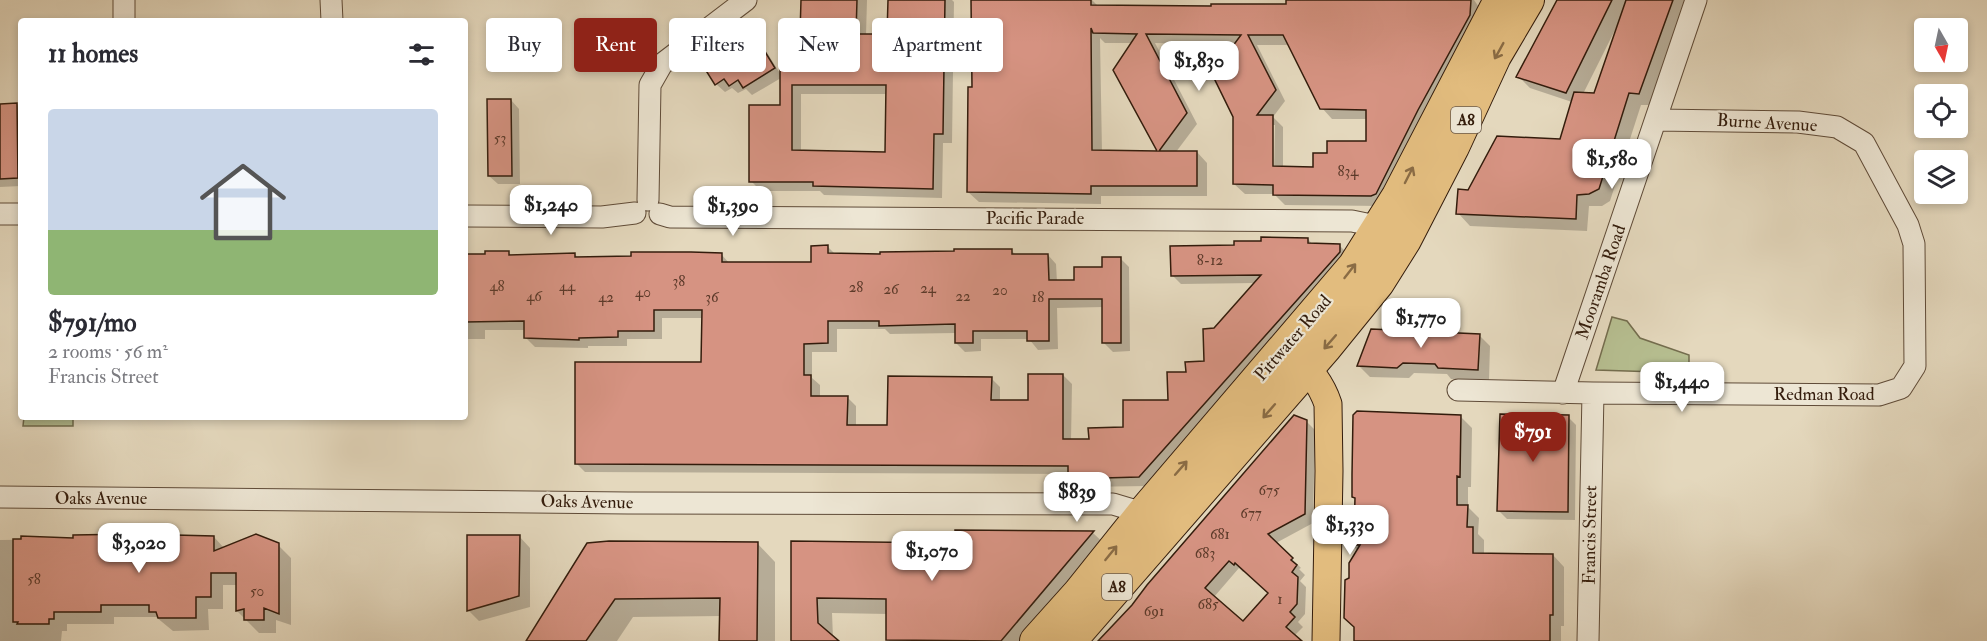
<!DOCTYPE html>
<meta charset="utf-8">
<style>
:root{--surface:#fff;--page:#f7f7f7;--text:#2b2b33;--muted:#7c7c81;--accent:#8f2418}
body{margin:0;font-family:"IM FELL Double Pica",serif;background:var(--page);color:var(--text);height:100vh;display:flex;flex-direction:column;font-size:22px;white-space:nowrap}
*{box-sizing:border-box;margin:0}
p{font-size:20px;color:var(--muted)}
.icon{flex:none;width:33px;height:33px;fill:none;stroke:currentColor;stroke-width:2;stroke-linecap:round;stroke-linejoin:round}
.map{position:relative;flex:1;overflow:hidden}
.sheet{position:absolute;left:18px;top:18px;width:450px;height:402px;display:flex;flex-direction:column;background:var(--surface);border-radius:6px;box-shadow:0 3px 9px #0003}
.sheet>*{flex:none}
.banner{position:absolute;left:486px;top:18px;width:570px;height:54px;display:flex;gap:12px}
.needle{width:39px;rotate:171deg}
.controls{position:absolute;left:1914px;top:18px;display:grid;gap:12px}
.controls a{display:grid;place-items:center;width:54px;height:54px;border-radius:6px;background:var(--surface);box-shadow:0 3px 9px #0003;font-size:30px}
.price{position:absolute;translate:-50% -51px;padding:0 14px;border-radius:12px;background:#fff;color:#222;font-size:20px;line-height:39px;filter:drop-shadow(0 2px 3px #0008)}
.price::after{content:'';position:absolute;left:50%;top:36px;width:18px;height:14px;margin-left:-9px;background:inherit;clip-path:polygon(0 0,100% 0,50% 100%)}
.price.on{background:var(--accent);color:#fff}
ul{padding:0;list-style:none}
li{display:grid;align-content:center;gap:12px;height:318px;padding:0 30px}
li span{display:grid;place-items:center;height:186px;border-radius:6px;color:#555}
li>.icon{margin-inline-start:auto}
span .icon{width:108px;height:108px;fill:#fffc;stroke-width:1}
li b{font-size:26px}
h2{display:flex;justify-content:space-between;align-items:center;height:72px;padding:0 30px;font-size:26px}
.chip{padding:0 21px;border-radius:6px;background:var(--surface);box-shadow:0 3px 9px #0003;font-size:21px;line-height:54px}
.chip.on{background:var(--accent);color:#fff}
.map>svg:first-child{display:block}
.green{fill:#b6be90;stroke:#746d4e;stroke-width:1.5}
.shadow{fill:#0003;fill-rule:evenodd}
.building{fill:#d69382;stroke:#331c0c;stroke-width:1.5;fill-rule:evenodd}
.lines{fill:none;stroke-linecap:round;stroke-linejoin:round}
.minor-casing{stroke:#5f4b38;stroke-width:23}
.major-casing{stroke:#331c0c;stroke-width:29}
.highway-casing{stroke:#331c0c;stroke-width:34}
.minor{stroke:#ede6d4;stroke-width:21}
.major{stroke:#e2bc7e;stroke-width:27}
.highway{stroke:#e2bc7e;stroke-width:32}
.oneway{stroke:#8a6c45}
.labels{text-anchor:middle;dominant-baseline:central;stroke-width:4.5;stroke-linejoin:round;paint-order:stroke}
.number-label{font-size:15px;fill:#5c3a2a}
.shield{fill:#ede6d4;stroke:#6b5948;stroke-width:1.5}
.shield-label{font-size:16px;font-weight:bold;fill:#331c0c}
.street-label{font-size:18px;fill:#331c0c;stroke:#ede6d4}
</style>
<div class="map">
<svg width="1987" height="641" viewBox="0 0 1987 641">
<rect width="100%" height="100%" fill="#e4d8bd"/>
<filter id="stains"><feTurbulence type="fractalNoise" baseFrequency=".00333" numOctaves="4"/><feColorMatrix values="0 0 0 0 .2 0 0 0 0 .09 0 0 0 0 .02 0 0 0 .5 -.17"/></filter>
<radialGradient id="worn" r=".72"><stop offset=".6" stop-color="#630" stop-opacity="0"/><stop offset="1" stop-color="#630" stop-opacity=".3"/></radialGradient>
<path class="green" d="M1612,317L1627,321L1640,338L1689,355V373L1596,370Z
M24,417H73V426H23Z"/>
<path class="shadow" d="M802,0H867L866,36H889L890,0H952L954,2L952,143H943L942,198L824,195L820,191H761L751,181L781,106V78L752,95L746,89L738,93L732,88L725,92L716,84L756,39L764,48L781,75L801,35ZM801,94H887L886,154L801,151Z
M973,0H1092L1099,7L1288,6V0H1474L1481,10L1382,206L1285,205L1274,194H1245L1234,184L1236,45L1155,43L1197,124L1176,152H1197L1207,163V196H1101V204L979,202L968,192L973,89ZM1100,38L1105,43H1133L1159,152H1102ZM1257,45H1290L1322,108L1332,119H1367V143L1328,154L1314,168H1283V127L1273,117L1285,101ZM1272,125H1275L1274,174H1271Z
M1559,0H1689L1651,105H1641L1610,201L1602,206H1589L1587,231L1470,226L1458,213L1469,191L1562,141L1572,102L1530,88L1518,76ZM1617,26H1619L1595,94H1583Z
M511,100L519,109L520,184H498L489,176Z
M0,105H17L21,109V186L0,187Z
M1308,239L1313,245H1339L1348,254L1148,486L1079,487L1070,478V474L585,472L576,463L703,364V318H662V339H627V346H588V348L535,347L526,338V330H485V339H465V255L508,252L512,256L575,254L578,258L721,254L730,264H812L828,247L836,255H882L1011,250L1016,255H1048L1056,264L1057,282H1075L1120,258L1129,267L1130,351L1113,352L1104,343V307L1057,308L1058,349L1038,350L1029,339H981V351L965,352L956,343V333L890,334L885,329H837V352H812V378L820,385V397H847L856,406V426H889L991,378L1000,387V402H1029L1063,375L1072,384L1071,441L1090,440L1124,429L1169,401L1187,373L1205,363L1215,330L1256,283L1181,284L1172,275L1236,247Z
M1479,335L1490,346L1489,380L1451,379L1447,374L1414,373L1409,378L1370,377L1359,366Z
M1461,417L1472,428L1471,487H1468V507L1479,518L1478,534L1484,540V555H1553L1564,567V626H1561V641H1356L1351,579L1358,551L1351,544L1356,534V500L1353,497Z
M1568,417L1576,425L1575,520L1507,519L1499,511Z
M1306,421L1315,430L1313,523L1276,543L1301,568L1299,569L1305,575L1300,581L1306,587L1305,614L1298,622L1303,627L1294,636L1299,641H1100ZM1239,568L1243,572L1245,570L1270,593L1244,623L1214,597Z
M957,532L1093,533L1109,548L1029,641H889L888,614L832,613L833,638L837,641H793V542L949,544L957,542Z
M519,536L530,548V607L479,621L468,610Z
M214,537L224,548L278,545L291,558V625L276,620V633H259L237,611V585H223V609H208L209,630L173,631L156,617H114V624H67V631H62L61,641H0V540Z
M757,543L775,562V641H721V616L633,617L617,641H527L588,544Z"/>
<path class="building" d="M801,0H857L856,34H887L888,0H945L943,134H934L933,189L813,186V182H749V105H780V34H800ZM792,85H886L885,152L792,150Z
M971,0H1091V5L1211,6V4H1286V0H1471L1470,15L1418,110L1376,194L1371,196L1273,195V185L1233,184V117L1212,74L1241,35L1146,34L1187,113L1159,151H1197V186H1091V194L967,192L968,87H972ZM1091,28L1093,33L1137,34L1113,70L1157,151L1092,150ZM1248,35H1283L1320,109L1366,110V141H1327V153H1313V167L1273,166V115H1257L1276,90Z
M1557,0H1612L1566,93L1516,77Z
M1626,0H1673L1639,94L1629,93L1599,189L1589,194L1577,195L1576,219L1456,214L1458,189L1468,190L1497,136L1560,139L1574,92L1594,93Z
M756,37L775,68L743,88L738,80L729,86L724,79L715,85L705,69Z
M487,99H511L512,176H488Z
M17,103L18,178L0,179V104Z
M1261,237L1308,238V243L1340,244V252L1139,477L1068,479V466L575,464V362H701L702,310H654V331H618V337L579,338V340L524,338V321L465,322V254H485V251H509V255L575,253V257L631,256V252H691L722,253V262H811V246L828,245V253L880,254V252L954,251V249H1012V254H1048L1049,280H1074V267H1102V257H1121V343H1102V299H1049V341H1027V331H973V343H955V324L879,326V321H828V343L804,344V375H811V396H848L847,425H887L888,376L992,377L991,400H1028V374H1063V439H1089L1088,428L1123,427V400H1168L1167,372H1186L1185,362L1204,361L1203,329L1214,328L1261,275L1171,276L1170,246L1234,245V241H1261Z
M1371,329L1480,334L1478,370L1438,368L1435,364L1403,363L1397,368L1357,366Z
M1357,411L1461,415L1460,477L1457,476V505H1468L1467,527H1473V553L1553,554V615H1550V641H1354V627L1344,618L1345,580L1349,578V563L1360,545H1350V532H1354L1355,498L1352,497V475L1353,415Z
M1500,414L1569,415L1568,512L1497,511Z
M1294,415L1307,420L1305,514L1268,534L1293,558L1291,560L1297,565L1292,572L1298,577L1297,604L1290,612L1295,617L1286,627L1302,641H1098L1132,605L1147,585ZM1229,561L1234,565L1235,563L1268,593L1243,621L1205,588Z
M955,530L1094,531L1001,641L886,640V599L817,598L818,623L839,641H791V541L948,543V540L955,541Z
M134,534L214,536V551L256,534L279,543V614L264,608V620H244V609L236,611V573H211V597H196V618H158L156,612H149V605H101V612H54V619H49V624H17L18,622H13V539H21V536L73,538V535Z
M467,535H520L519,596L467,611Z
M609,541L758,542L757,641H719L720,598L615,599L586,641H526L587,543Z"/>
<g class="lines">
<defs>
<path id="minor" d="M331,0L332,21
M124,21V0
M648,200L650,85L662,64L746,0
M0,214H21
M660,214L670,217L1352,221L1381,227L1389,231
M465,216L602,217L635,213
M1458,390L1593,393L1879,395L1901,388L1915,366L1914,244L1908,225L1864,143L1837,127L1798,122L1656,120
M1563,393L1696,0
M0,497L628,503L1113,504L1143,513L1150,520
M1588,641L1593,393"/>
<path id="major" d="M1292,354C1309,368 1321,383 1328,404L1329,471L1326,641"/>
<path id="highway" d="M1036,641L1079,593L1143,513L1354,266L1398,196L1500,0
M1070,641L1326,347L1378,283L1405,240L1453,147L1495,56L1528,0"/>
</defs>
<use href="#minor" class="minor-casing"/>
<use href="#major" class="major-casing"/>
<use href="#highway" class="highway-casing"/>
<use href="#minor" class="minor"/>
<use href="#major" class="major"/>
<use href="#highway" class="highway"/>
</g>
<defs><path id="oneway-shaft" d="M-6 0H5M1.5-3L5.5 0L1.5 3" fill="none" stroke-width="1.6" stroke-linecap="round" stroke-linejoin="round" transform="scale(1.5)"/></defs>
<g class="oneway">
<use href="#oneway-shaft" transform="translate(1499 51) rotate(119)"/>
<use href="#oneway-shaft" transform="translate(1409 175) rotate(-63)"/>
<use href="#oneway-shaft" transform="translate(1350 271) rotate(-52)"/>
<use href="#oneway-shaft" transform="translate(1330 342) rotate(131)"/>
<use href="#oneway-shaft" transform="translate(1269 411) rotate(131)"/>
<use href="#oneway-shaft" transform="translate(1181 468) rotate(-49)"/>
<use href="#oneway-shaft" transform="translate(1111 553) rotate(-51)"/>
</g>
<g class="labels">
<g class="number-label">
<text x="500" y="138">53</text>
<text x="1348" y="171">834</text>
<text x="1210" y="260">8-12</text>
<text x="679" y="281">38</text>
<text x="497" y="286">48</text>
<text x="567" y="286">44</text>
<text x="856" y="287">28</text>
<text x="928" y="288">24</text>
<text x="891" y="289">26</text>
<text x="1000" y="290">20</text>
<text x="643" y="292">40</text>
<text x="534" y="296">46</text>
<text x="963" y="296">22</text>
<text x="606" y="297">42</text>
<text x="712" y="297">36</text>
<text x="1038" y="297">18</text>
<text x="1269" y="490">675</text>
<text x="1251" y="513">677</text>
<text x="1220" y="534">681</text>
<text x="1205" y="553">683</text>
<text x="34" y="579">58</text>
<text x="257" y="591">50</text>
<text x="1280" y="599">1</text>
<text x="1208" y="604">685</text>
<text x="1154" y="611">691</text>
</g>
<g class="shield">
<rect x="1451" y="107" width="30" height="26" rx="4.5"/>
<rect x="1102" y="574" width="30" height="26" rx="4.5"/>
</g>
<g class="shield-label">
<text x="1466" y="120">A8</text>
<text x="1117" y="587">A8</text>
</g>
<g class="street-label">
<text transform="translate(1767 123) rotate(3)">Burne Avenue</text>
<text x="1035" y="218">Pacific Parade</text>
<text transform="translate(1601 282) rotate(-71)">Mooramba Road</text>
<text transform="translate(1293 338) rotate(-49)">Pittwater Road</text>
<text x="1824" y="394">Redman Road</text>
<text x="101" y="498">Oaks Avenue</text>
<text transform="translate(587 502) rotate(1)">Oaks Avenue</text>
<text transform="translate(1590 535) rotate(-89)">Francis Street</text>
</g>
</g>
<rect width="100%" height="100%" filter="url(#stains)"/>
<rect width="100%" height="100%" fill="url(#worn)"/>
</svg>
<div class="controls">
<a><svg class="needle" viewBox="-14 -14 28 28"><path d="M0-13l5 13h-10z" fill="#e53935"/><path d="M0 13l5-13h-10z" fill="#7c7c81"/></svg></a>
<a><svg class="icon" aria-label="locate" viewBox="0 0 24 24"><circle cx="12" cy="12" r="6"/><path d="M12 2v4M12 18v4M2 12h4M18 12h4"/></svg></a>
<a><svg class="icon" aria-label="layers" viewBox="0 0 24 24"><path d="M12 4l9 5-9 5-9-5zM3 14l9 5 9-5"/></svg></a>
</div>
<b class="price" style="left:1199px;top:92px">$1,830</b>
<b class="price" style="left:1612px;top:190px">$1,580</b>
<b class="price" style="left:551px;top:236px">$1,240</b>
<b class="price" style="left:733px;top:237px">$1,390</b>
<b class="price" style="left:1421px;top:349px">$1,770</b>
<b class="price" style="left:1682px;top:413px">$1,440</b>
<b class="price on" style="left:1533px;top:463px">$791</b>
<b class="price" style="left:1077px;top:523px">$839</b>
<b class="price" style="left:1350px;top:556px">$1,330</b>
<b class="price" style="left:139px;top:574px">$3,020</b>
<b class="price" style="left:932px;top:582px">$1,070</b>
<div class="banner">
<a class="chip">Buy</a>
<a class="chip on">Rent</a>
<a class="chip">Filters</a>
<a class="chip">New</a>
<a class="chip">Apartment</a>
</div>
<section class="sheet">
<h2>11 homes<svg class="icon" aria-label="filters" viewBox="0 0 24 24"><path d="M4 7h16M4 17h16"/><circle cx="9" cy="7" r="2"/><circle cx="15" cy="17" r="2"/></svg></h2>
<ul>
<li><span style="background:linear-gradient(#c9d6e8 65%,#8fb573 0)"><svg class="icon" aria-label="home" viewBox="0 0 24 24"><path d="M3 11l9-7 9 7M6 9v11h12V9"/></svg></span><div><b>$791/mo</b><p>2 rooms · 56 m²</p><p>Francis Street</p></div></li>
</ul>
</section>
</div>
